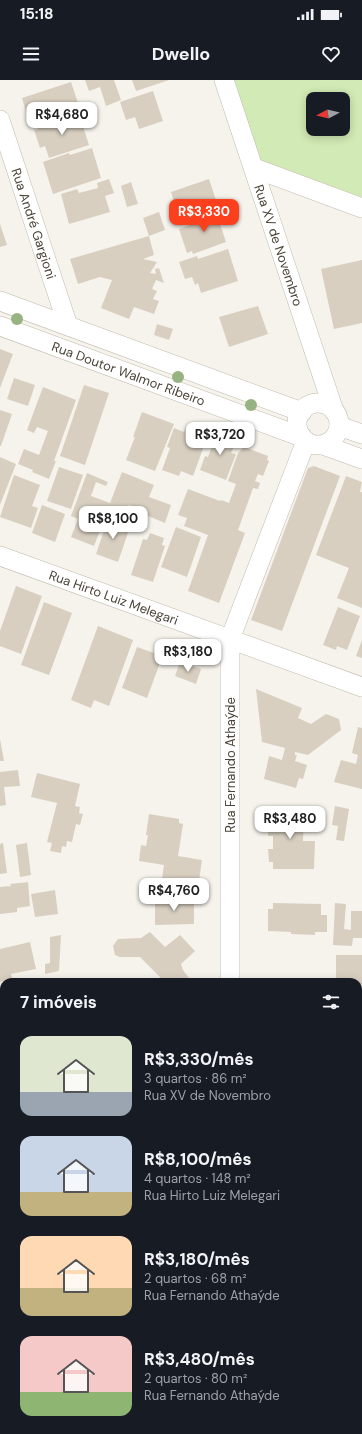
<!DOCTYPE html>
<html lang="pt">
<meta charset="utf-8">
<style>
:root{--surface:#171b24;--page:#20242c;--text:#f1f3f6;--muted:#9ea1a6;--accent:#fc3f1d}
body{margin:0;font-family:"DM Sans",sans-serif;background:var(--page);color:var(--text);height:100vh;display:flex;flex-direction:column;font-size:15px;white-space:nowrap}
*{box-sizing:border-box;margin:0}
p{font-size:13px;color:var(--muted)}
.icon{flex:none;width:22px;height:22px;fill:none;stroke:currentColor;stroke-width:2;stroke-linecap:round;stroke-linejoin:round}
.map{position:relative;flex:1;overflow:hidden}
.panel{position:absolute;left:0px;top:898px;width:362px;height:456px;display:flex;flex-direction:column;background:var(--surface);border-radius:12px 12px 0 0;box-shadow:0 2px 10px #0003}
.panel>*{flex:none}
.needle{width:26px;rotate:263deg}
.buttons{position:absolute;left:306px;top:12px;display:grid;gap:8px}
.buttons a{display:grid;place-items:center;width:44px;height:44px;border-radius:8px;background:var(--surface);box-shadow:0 2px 10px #0003;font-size:20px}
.price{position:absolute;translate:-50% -34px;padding:0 9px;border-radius:8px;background:#fff;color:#222;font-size:13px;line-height:26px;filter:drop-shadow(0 1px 2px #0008)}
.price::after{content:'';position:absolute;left:50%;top:24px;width:12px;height:9px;margin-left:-6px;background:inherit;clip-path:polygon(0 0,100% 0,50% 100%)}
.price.active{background:var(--accent);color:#fff}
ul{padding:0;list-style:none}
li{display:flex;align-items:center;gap:12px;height:100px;padding:0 20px}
li span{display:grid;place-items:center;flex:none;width:112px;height:80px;border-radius:12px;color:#555}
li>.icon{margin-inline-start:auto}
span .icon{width:48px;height:48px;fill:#fffc;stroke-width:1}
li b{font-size:17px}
h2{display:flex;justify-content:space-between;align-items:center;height:48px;padding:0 20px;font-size:17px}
.status{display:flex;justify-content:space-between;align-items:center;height:28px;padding:0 20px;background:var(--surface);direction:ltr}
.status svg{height:11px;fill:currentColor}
header{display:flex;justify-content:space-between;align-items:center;height:52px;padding:0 20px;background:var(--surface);font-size:18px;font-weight:700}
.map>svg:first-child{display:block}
.green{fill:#d2eab5;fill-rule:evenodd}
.building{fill:#d8cfc1}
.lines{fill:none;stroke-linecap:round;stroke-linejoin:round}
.minor-casing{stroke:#c2bbae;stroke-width:20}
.minor{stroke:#fff;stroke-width:19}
.tree{fill:#97b381}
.labels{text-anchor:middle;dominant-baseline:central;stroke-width:3;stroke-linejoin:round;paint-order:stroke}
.street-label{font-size:13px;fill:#4b4439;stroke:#fff}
</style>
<div class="status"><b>15:18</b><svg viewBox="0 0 49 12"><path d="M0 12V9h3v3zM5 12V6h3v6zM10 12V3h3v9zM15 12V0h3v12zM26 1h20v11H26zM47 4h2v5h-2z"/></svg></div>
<header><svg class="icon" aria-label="menu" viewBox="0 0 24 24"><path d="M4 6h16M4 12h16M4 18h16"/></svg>Dwello<svg class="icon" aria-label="heart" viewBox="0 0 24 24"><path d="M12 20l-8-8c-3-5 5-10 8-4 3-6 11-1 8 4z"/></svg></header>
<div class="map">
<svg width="362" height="1354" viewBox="0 0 362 1354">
<rect width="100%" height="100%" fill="#f6f3ec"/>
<path class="green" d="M224,0H362V128L254,88ZM313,19H343V49H313Z"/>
<path class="building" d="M85,0H114L121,20L106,26L100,7L89,11Z
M132,0H169L136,11Z
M71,2L78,23L28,39L22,18Z
M153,11L163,41L139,49L135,37L126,40L120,22Z
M79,34L89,65L49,78L45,66L40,68L34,50L38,49V47Z
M92,68L101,98L53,114L43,82L69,73L70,75Z
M109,99L114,113L105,116L110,132L69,144L61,114L77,109L79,113L98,108L97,103Z
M209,99L218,126L180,139L171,112Z
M131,102L138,124L127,127L121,106Z
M227,129L230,137L219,141L226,162L193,174L192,171L187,173L179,149L212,137L211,134Z
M159,132L165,150L149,156L143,138Z
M0,144L7,165L0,167Z
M149,156L154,175L143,179L157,182L150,193L156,194L155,189L159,188L164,203L156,200L152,209L157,211L153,219L159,221L154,234L134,227L129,239L101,228L112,200L100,197L78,204L70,179Z
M228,169L238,201L201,213L198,203L195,205L192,197L185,199L179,182L197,176L198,179Z
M362,180V243L334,249L321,189Z
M258,226L268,254L229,267L219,237Z
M157,244L173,249L169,260L154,255Z
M0,269L13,274L0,308Z
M14,298L35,305L28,326L7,319Z
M84,305L109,313L85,385L60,376Z
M43,307L76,320L54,381H56L49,399L32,392L33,390L18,384L24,369L39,375L48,351L37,347L34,353L27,350Z
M0,330L12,334L1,366H0Z
M142,332L174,344L155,391L126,380L135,357H133Z
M186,347L208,355L193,396L181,391L179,396L162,390L170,368L167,367L174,348L184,352Z
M218,351L237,358L231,373L236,374L226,400L200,390L205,376L208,377Z
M243,368H247L268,376L267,380L269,381L263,396L258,394L255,401L260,403L258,409L253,408L238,450L245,453L219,523L188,511L208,455L184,446L187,438L178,435L188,409L220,421L221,420L229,423L236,404L228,401L238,373Z
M0,377L16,384L0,425Z
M314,386L340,396L282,551L251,540L308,388Z
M59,387L83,395L71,429L47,421Z
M122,392L154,405L149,417L171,425L165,443L143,434L144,431L128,425L122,441L106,435L94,466L71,457L78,439L71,436L87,393L108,402L106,406L96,402L91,416L110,423Z
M14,395L40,405L32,426L38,428L31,448L0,437Z
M346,396L362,402L360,412H362V528L337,518L349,488L316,475Z
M42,425L65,434L55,462L32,453Z
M108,439L130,447L118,482L96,474Z
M176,447L201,457L187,497L161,487Z
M150,453L164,458L162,465L165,466L153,502L131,495L143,459L147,460Z
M16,506L42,516L21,574L0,566V551Z
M44,522L72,533L49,595L21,585Z
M338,527L360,536L347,570L337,566L336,570L323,565Z
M98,546L133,560L109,626L94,620L91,628L71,620Z
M362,560V578L356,576Z
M137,567L154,573L156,569L164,572L147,618L122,608Z
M180,582L201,589L196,604L175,596Z
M256,609L302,628L298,638L311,644L326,634L339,639L341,650L308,675L295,672V675H297L295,681L307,685L303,699L299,698L296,708L264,699L269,676L282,680L285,668L262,662Z
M358,647L362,648V709L334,702L341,680L356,684L358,675L352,673Z
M0,659L4,681H0Z
M18,690L20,706L4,707L6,725L0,726V692Z
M37,693L80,704L75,726L80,727L79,733L83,734L80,745L76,744L72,762L67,761L66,767L62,766L61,773L50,771L52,763L47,762L57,723L31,717Z
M335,726L349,729L344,761L336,760L338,746L332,745Z
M273,727H304L303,761H315L314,789H273V782H269L268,769H273V756H268V733H272Z
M149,734L179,739V743L183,744L178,776L202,780L199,801L186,799V803L162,799L164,785L139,781L141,765L146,766L148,755H146Z
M3,763L7,793L0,794V764Z
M27,763L31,795L20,797L16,765Z
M28,802L30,826L17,828V832L0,834V807L11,806L10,804Z
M55,810L58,834L35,837L31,814Z
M194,819V844L155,845V820Z
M273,823L321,824V835H327V852H315V855L291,854V852L268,851V829H273Z
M335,823L346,824L344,849L351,850V831H362V858H353L352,866L333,865Z
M150,852L165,867L180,855L195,871L181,884L183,890L192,902H158L156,901L160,897L140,877H120L115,875L113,866L118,859L141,858Z
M61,855L59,891L45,894V884L50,883V857Z
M30,862L36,889L11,894L12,899L0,902V869Z
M336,875H362V918H358V902H336Z
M4,904V932H0V905Z
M358,937H362V1035H358Z
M0,938H4V968L0,969Z
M4,976V1003L0,1004V977Z
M4,1006V1039L0,1040V1007Z
M4,1048V1079H0V1049Z
M4,1083V1103L0,1104V1084Z
M4,1110V1132L0,1133V1111Z
M0,1230H4V1278H0Z
M358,1239L362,1240V1276H358Z
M0,1291L4,1292V1314H0Z
M358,1320L362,1324V1339H361L358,1342Z
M0,1326H4V1344H0Z
M134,1350L152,1351V1354H134Z
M155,1350H203V1354H155Z
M259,1350H282V1354H259Z
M0,1351H35V1354H0Z"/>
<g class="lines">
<defs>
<g id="minor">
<path id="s1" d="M224,0L334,331"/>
<path id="s2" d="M0,40L68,246"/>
<path d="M254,88L362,128"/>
<path d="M0,221L302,332"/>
<path id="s3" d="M0,246L302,357"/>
<circle cx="318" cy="344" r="21"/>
<path d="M339,346L362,354"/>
<path d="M323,365L362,379"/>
<path id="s4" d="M0,476L362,607"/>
<path d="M230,902V559L306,361"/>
<path d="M0,1203H4"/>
<path d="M358,1210H362"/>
<path d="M230,1350V1354"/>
</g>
</defs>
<use href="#minor" class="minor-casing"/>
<use href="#minor" class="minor"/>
</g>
<g class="tree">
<circle cx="17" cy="239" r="6"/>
<circle cx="178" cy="297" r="6"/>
<circle cx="251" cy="325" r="6"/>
</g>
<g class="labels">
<g class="street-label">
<text stroke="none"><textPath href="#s2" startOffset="109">Rua André Gargioni</textPath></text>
<text stroke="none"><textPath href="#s1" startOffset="174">Rua XV de Novembro</textPath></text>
<text stroke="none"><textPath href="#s3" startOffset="137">Rua Doutor Walmor Ribeiro</textPath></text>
<text stroke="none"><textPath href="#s4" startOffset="121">Rua Hirto Luiz Melegari</textPath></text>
<text transform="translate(230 685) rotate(-90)">Rua Fernando Athaýde</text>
</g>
</g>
</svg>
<div class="buttons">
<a><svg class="needle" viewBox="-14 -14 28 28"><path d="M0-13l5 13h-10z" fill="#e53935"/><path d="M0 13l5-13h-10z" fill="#9ea1a6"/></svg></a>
</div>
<b class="price" style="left:62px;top:56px">R$4,680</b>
<b class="price active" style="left:204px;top:153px">R$3,330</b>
<b class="price" style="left:220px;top:376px">R$3,720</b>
<b class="price" style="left:113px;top:460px">R$8,100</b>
<b class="price" style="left:188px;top:593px">R$3,180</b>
<b class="price" style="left:290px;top:760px">R$3,480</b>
<b class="price" style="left:174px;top:832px">R$4,760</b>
<section class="panel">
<h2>7 imóveis<svg class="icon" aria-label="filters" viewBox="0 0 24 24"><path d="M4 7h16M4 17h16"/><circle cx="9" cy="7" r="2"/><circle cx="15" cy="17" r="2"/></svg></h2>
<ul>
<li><span style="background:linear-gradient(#dfe7d0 70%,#9aa5b1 0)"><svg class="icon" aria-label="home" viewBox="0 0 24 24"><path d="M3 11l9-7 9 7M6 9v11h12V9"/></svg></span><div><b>R$3,330/mês</b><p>3 quartos · 86 m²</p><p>Rua XV de Novembro</p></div></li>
<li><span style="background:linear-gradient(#c9d6e8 70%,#c2b280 0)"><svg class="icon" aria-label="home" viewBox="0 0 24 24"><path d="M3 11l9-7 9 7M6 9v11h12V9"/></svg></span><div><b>R$8,100/mês</b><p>4 quartos · 148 m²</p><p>Rua Hirto Luiz Melegari</p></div></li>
<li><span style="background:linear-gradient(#ffd9b3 65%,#c2b280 0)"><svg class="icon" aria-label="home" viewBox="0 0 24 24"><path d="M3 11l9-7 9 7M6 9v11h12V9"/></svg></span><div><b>R$3,180/mês</b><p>2 quartos · 68 m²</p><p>Rua Fernando Athaýde</p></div></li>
<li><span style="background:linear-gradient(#f6c9c9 70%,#8fb573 0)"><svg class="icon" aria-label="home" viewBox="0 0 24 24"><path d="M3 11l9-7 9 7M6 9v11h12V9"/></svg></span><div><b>R$3,480/mês</b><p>2 quartos · 80 m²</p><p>Rua Fernando Athaýde</p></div></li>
</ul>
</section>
</div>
